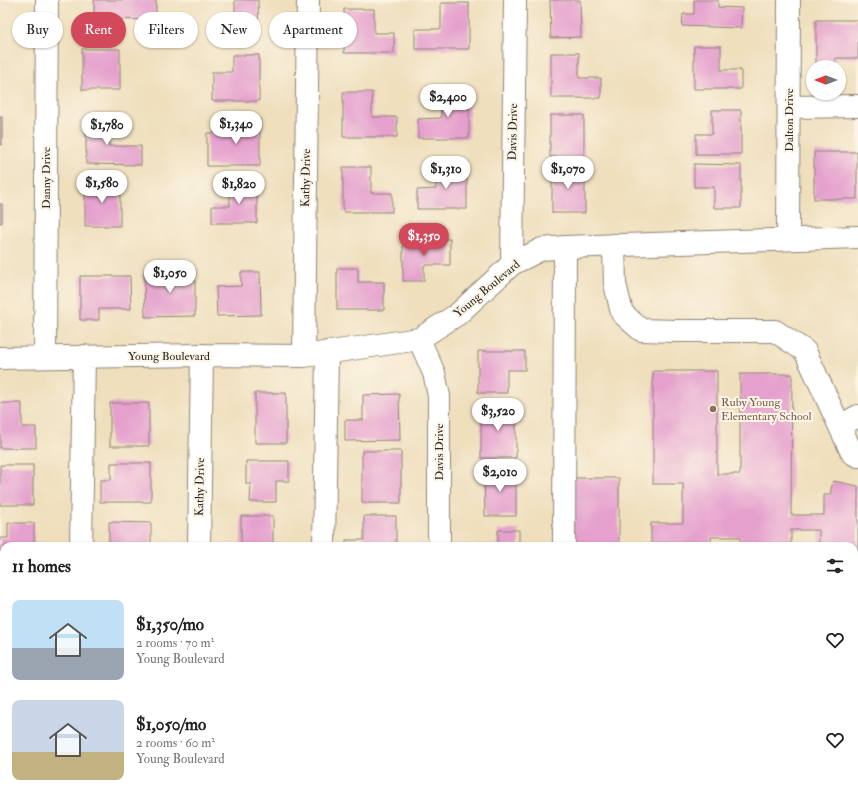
<!DOCTYPE html>
<meta charset="utf-8">
<style>
:root{--surface:#fff;--page:#f6f6f6;--text:#202124;--muted:#757577;--accent:#d1495b}
body{margin:0;font-family:"IM FELL Double Pica",serif;background:var(--page);color:var(--text);height:100vh;display:flex;flex-direction:column;font-size:15px;white-space:nowrap}
*{box-sizing:border-box;margin:0}
p{font-size:13px;color:var(--muted)}
.icon{flex:none;width:22px;height:22px;fill:none;stroke:currentColor;stroke-width:2;stroke-linecap:round;stroke-linejoin:round}
.map{position:relative;flex:1;overflow:hidden}
.details{position:absolute;left:0px;top:542px;width:858px;height:256px;display:flex;flex-direction:column;background:var(--surface);border-radius:12px 12px 0 0;box-shadow:0 1px 3px #0004}
.details>*{flex:none}
.top-card{position:absolute;left:12px;top:12px;width:400px;height:36px;display:flex;gap:8px}
.needle{width:26px;rotate:270deg}
.fabs{position:absolute;left:806px;top:60px;display:grid;gap:8px}
.fabs a{display:grid;place-items:center;width:40px;height:40px;border-radius:50%;background:var(--surface);box-shadow:0 1px 3px #0004;font-size:20px}
.price{position:absolute;translate:-50% -34px;padding:0 9px;border-radius:14px;background:#fff;color:#222;font-size:13px;line-height:26px;filter:drop-shadow(0 1px 2px #0008)}
.price::after{content:'';position:absolute;left:50%;top:24px;width:12px;height:9px;margin-left:-6px;background:inherit;clip-path:polygon(0 0,100% 0,50% 100%)}
.price.current{background:var(--accent);color:#fff}
ul{padding:0;list-style:none}
li{display:flex;align-items:center;gap:12px;height:100px;padding:0 12px}
li span{display:grid;place-items:center;flex:none;width:112px;height:80px;border-radius:8px;color:#555}
li>.icon{margin-inline-start:auto}
span .icon{width:48px;height:48px;fill:#fffc;stroke-width:1}
li b{font-size:17px}
h2{display:flex;justify-content:space-between;align-items:center;height:48px;padding:0 12px;font-size:17px}
.chip{padding:0 14px;border-radius:18px;background:var(--surface);box-shadow:0 1px 3px #0004;font-size:14px;line-height:36px}
.chip.current{background:var(--accent);color:#fff}
.map>svg:first-child{display:block}
.building{fill:#e5a0ce}
.lines{fill:none;stroke-linecap:round;stroke-linejoin:round}
.minor-casing{stroke:#8d8574;stroke-width:24}
.minor{stroke:#fff;stroke-width:22}
.education-dot{fill:#8d6e63;stroke:#fcf5e5;stroke-width:1.5}
.labels{text-anchor:middle;dominant-baseline:central;stroke-width:4;stroke-linejoin:round;paint-order:stroke}
.street-label{font-size:12px;fill:#2b2b2b;stroke:#fcf5e5}
.education-label{font-size:12px;fill:#785e54;stroke:#fcf5e5;text-anchor:start}
</style>
<div class="map">
<svg width="858" height="798" viewBox="0 0 858 798">
<rect width="100%" height="100%" fill="#fcf5e5"/>
<filter id="ink" filterUnits="userSpaceOnUse"><feTurbulence type="fractalNoise" baseFrequency=".025" numOctaves="2"/><feDisplacementMap in="SourceGraphic" scale="8" xChannelSelector="R" yChannelSelector="G"/><feConvolveMatrix kernelMatrix="1 2 1 2 8 2 1 2 1" color-interpolation-filters="sRGB"/></filter>
<filter id="wash" filterUnits="userSpaceOnUse"><feTurbulence type="fractalNoise" baseFrequency=".012" numOctaves="4" result="noise"/><feDisplacementMap in="SourceGraphic" scale="16" xChannelSelector="R" yChannelSelector="G"/><feGaussianBlur stdDeviation="0.9" result="paint"/><feColorMatrix in="noise" values="0 0 0 0 0 0 0 0 0 0 0 0 0 0 0 0 0 1.4 0 .05"/><feComposite in="paint" operator="in"/></filter>
<g filter="url(#wash)">
<rect width="100%" height="100%" fill="#efdfbd"/>
<g id="blocks">
<path class="building" d="M94,0H156V20L94,19Z
M235,0H258L259,38H215V21L235,20Z
M550,0H580L581,37L551,38Z
M694,0H718V7L742,8L741,28L682,26L683,14H694Z
M441,3H469V49H415V29H441Z
M344,9H374V33H394V53H344Z
M816,20H858V58H835V67H816Z
M694,46H721V70H741V89H694Z
M82,49H120V90H82Z
M551,53H579V78H601V98H551Z
M232,55H259V101H212V72H232Z
M343,92H372V117H397V137H343Z
M441,92H469V138H418V119L441,118Z
M712,110H741V154H696V134H712Z
M550,115H584V157H550Z
M0,117H2V145H0Z
M86,118H110L109,146H141V165L86,164Z
M231,119H260V166H207V133H231Z
M814,152H857V199H814Z
M694,164L741,165V208H714V187H694Z
M467,166V209H417V190L436,189V167Z
M343,167H371V193H392V212H343Z
M552,167H585V213H552Z
M85,181H120V226H85Z
M230,181H257V223H212V206H230Z
M0,204H2V223H0Z
M403,239H450V265H424V281H403Z
M337,268H358V282H384V310H337Z
M182,269H195V316L145,317L144,273L182,272Z
M241,272H260L261,315L217,316L216,287L241,286Z
M80,276H130L131,309H99V320H80Z
M478,351H525V370H507V393H478Z
M653,371H717V474H740V374H792L791,515H824V495H830L833,481L858,486V549H854V546H819V530H791V546H740V537H711V546H651V523H683V484H653Z
M255,393H286V443H255Z
M399,394L400,440L345,441V420H363V395Z
M0,403H22V427H36V448H0Z
M110,403H149V446H110Z
M481,407H516V458H481Z
M362,451H401V503H362Z
M246,461H289V481H276V502H250L251,484H246Z
M111,463H151V502H100V480H111Z
M0,465H33V505H0Z
M484,471H516V516H485Z
M571,478H619V546H571Z
M241,516H273V546H241Z
M364,516H396V546H346V540H364Z
M109,522L151,523V546H109Z
M8,523H34V546H4V564H0V538H8Z
M498,530H519V546H485V545H498Z
M0,589H4V628H0Z
M0,645H4V679H0Z
M0,707H4V749H0Z
M9,794H38V798H9Z
M119,794H151V798H119Z
M241,794H286V798H241Z
M342,794H398V798H342Z
M474,794H524V798H474Z"/>
</g>
</g>
<g filter="url(#ink)">
<use href="#blocks" fill-opacity="0" stroke="#8d8574" stroke-width="1"/>
<g class="lines">
<defs>
<path id="minor" d="M789,107L858,106
M788,239L789,0
M614,245L615,284L622,313L641,330L677,331H775L805,351L852,453L858,456
M512,264L515,0
M419,339L434,373L439,396V546
M304,356L308,0
M45,357L47,0
M0,358L202,355L304,356L419,339L458,314L512,264L542,249L565,247L858,237
M840,426L858,416
M81,546L84,356
M199,546L202,355
M324,546L327,352
M564,546L565,247
M854,675L858,674
M198,794L199,798
M78,798V794
M319,798V794
M438,798V794
M563,798V794"/>
</defs>
<use href="#minor" class="minor-casing"/>
<use href="#minor" class="minor"/>
</g>
</g>
<circle class="education-dot" cx="713" cy="409" r="4"/>
<g class="labels">
<g class="street-label">
<text transform="translate(789 120) rotate(-90)">Dalton Drive</text>
<text transform="translate(513 132) rotate(-89)">Davis Drive</text>
<text transform="translate(46 178) rotate(-90)">Danny Drive</text>
<text transform="translate(306 178) rotate(-89)">Kathy Drive</text>
<text transform="translate(487 289) rotate(-40)">Young Boulevard</text>
<text x="169" y="356">Young Boulevard</text>
<text transform="translate(439 452) rotate(-90)">Davis Drive</text>
<text transform="translate(200 487) rotate(-89)">Kathy Drive</text>
</g>
<g class="education-label">
<text x="721" y="402">Ruby Young<tspan x="721" dy="14">Elementary School</tspan></text>
</g>
</g>
</svg>
<div class="fabs">
<a><svg class="needle" viewBox="-14 -14 28 28"><path d="M0-13l5 13h-10z" fill="#e53935"/><path d="M0 13l5-13h-10z" fill="#757577"/></svg></a>
</div>
<b class="price" style="left:448px;top:118px">$2,400</b>
<b class="price" style="left:236px;top:145px">$1,340</b>
<b class="price" style="left:107px;top:146px">$1,780</b>
<b class="price" style="left:446px;top:190px">$1,310</b>
<b class="price" style="left:568px;top:190px">$1,070</b>
<b class="price" style="left:102px;top:204px">$1,580</b>
<b class="price" style="left:239px;top:205px">$1,820</b>
<b class="price current" style="left:424px;top:257px">$1,350</b>
<b class="price" style="left:170px;top:294px">$1,050</b>
<b class="price" style="left:498px;top:432px">$3,520</b>
<b class="price" style="left:500px;top:493px">$2,010</b>
<div class="top-card">
<a class="chip">Buy</a>
<a class="chip current">Rent</a>
<a class="chip">Filters</a>
<a class="chip">New</a>
<a class="chip">Apartment</a>
</div>
<section class="details">
<h2>11 homes<svg class="icon" aria-label="filters" viewBox="0 0 24 24"><path d="M4 7h16M4 17h16"/><circle cx="9" cy="7" r="2"/><circle cx="15" cy="17" r="2"/></svg></h2>
<ul>
<li><span style="background:linear-gradient(#bfe0f5 60%,#9aa5b1 0)"><svg class="icon" aria-label="home" viewBox="0 0 24 24"><path d="M3 11l9-7 9 7M6 9v11h12V9"/></svg></span><div><b>$1,350/mo</b><p>2 rooms · 70 m²</p><p>Young Boulevard</p></div><svg class="icon" aria-label="heart" viewBox="0 0 24 24"><path d="M12 20l-8-8c-3-5 5-10 8-4 3-6 11-1 8 4z"/></svg></li>
<li><span style="background:linear-gradient(#c9d6e8 65%,#c2b280 0)"><svg class="icon" aria-label="home" viewBox="0 0 24 24"><path d="M3 11l9-7 9 7M6 9v11h12V9"/></svg></span><div><b>$1,050/mo</b><p>2 rooms · 60 m²</p><p>Young Boulevard</p></div><svg class="icon" aria-label="heart" viewBox="0 0 24 24"><path d="M12 20l-8-8c-3-5 5-10 8-4 3-6 11-1 8 4z"/></svg></li>
</ul>
</section>
</div>
